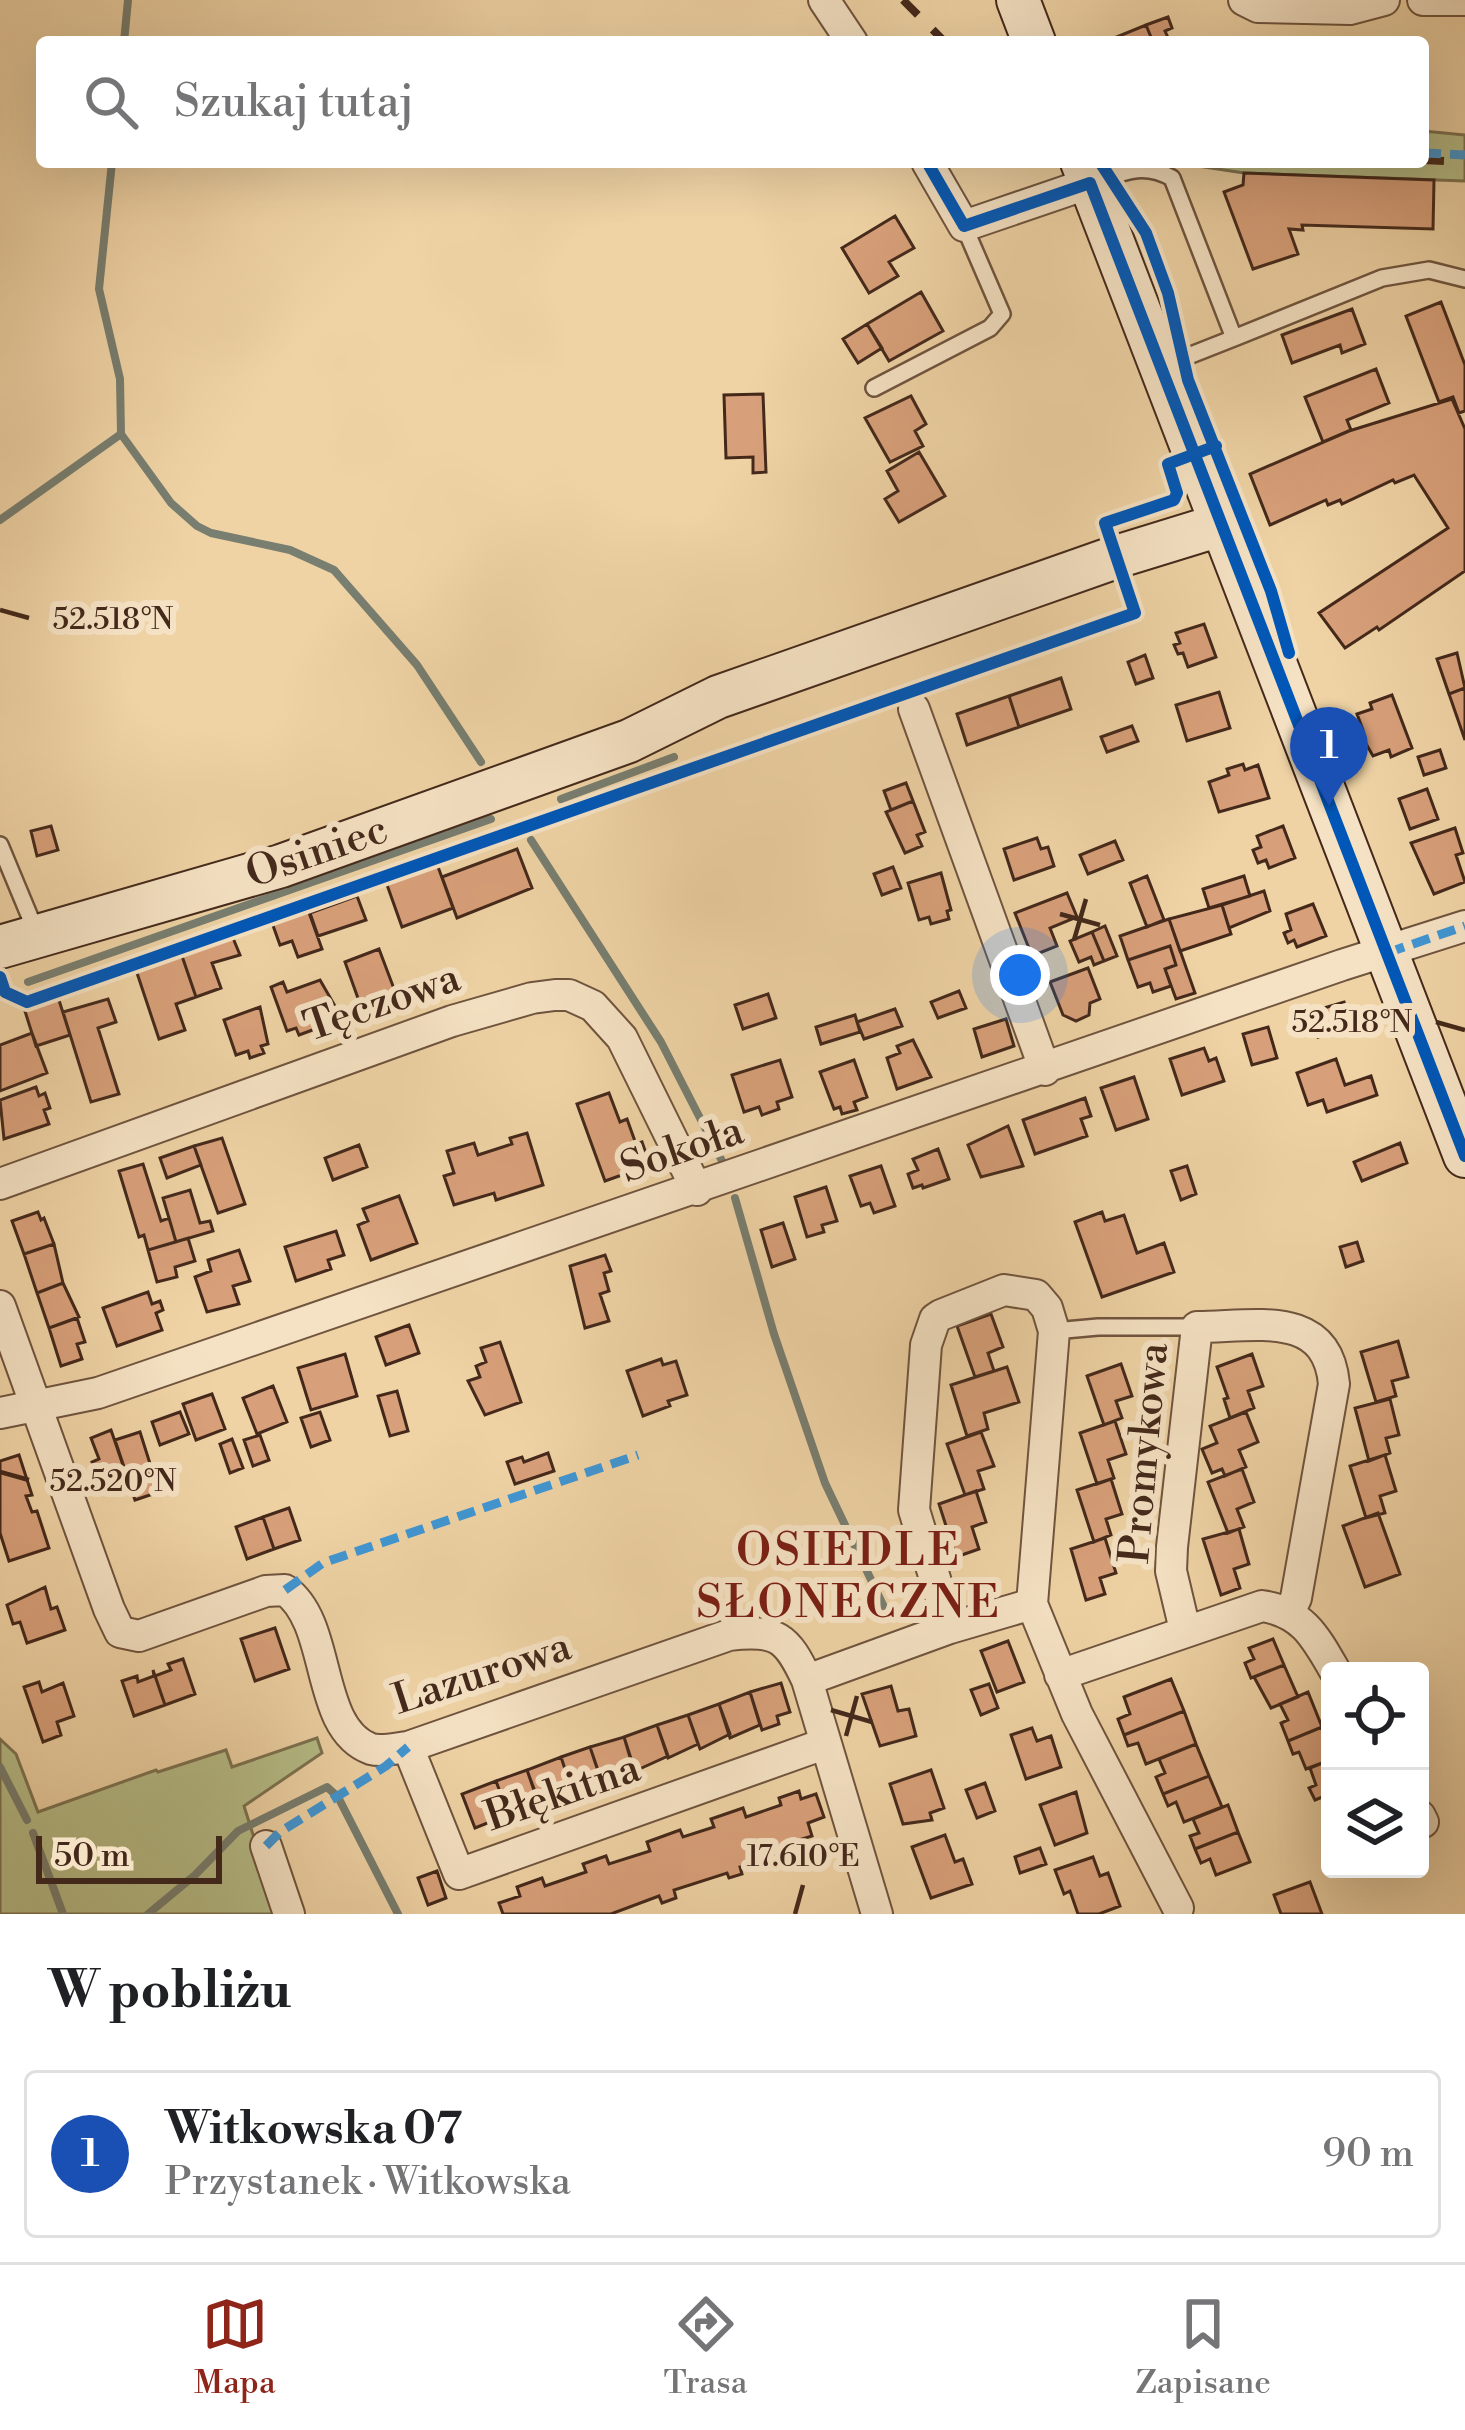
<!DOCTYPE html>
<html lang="pl">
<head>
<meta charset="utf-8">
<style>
	:root { --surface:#fff; --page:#f2f2f2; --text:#202124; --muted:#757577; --line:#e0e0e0; --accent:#8f2418 }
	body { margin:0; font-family:"Libre Bodoni",serif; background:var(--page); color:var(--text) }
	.controls { position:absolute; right:36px; bottom:36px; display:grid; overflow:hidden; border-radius:12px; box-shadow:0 12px 48px #0002 }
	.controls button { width:108px; height:108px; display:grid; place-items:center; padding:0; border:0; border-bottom:3px solid var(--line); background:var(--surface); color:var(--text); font:60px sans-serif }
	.scale { position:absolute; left:36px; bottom:30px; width:186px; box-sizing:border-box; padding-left:12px; border:6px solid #44291b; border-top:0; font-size:33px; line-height:42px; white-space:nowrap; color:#44291b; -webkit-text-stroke:9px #f5e2c4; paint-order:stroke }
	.you { position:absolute; left:1020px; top:975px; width:42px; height:42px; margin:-30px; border:9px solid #fff; border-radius:50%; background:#1a73e8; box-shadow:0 0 0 18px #1a73e833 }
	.badge { display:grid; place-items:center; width:78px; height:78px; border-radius:50%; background:var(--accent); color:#fff; font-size:39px; font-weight:700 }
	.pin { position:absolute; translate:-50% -99px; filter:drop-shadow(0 3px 6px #0008) }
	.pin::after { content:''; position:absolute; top:63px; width:42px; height:36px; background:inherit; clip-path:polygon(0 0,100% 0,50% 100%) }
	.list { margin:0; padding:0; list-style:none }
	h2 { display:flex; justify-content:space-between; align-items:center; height:156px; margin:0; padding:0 48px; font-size:51px }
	h2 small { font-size:39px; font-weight:400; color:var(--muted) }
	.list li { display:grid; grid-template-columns:78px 1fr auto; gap:36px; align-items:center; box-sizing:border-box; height:168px; margin:0 24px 24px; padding:0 24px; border:3px solid var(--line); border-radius:12px }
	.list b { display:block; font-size:45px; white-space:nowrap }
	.list p { margin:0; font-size:39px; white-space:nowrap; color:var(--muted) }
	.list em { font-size:39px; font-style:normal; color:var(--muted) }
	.icon { flex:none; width:66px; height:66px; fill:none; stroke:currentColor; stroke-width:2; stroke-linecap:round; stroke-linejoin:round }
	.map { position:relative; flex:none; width:1465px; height:1914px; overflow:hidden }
	.search { position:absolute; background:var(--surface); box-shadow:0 12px 48px #0002; left:36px; right:36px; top:36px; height:132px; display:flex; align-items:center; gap:30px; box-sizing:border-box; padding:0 42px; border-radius:12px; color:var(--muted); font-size:45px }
	.sheet { height:348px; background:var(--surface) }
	nav { display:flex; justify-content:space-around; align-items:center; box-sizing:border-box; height:168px; border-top:3px solid var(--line); background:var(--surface); font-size:33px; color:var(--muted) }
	nav a { display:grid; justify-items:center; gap:6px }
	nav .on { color:var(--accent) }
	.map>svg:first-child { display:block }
</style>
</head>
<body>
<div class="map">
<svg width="1465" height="1914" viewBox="0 0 1465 1914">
	<rect width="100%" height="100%" fill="#efd3a5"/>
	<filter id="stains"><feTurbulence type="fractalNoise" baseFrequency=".00167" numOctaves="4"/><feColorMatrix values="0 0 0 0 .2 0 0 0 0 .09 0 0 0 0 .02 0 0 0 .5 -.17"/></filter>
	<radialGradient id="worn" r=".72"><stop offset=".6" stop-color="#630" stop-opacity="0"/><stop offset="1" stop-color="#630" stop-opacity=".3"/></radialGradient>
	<path fill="#b6bd88" stroke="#7d7352" stroke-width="3" d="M1423,131L1465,135V181L1244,173L1171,162H1423Z
		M317,1738L322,1753L244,1806L278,1914H0V1739L16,1754L38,1812L156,1770L158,1772L226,1750L232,1767Z"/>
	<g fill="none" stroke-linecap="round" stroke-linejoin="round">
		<path stroke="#787e70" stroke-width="8" d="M124,42L128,0
			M121,434L171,503L197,526L211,533L290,550L334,570L417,665L481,762
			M0,520L121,434L120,379L99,289L112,162
			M561,799L674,757
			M531,840L661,1042L722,1161
			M28,982L491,819
			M735,1198L774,1334L825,1483L884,1607
			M0,1767L27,1820
			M33,1833L63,1914
			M148,1914L195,1875L238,1831L327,1787L338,1797L398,1914"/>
	</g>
	<path fill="#d8a07a" stroke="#44291b" stroke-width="3" d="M1168,17L1172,28L1165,31L1170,42H1153L1146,25Z
		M1146,25L1153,42H1116L1114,38Z
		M1244,173L1434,180L1433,229L1302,225L1303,230L1289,229L1298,254L1253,269L1224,192L1243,185Z
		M895,216L914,248L889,262L898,276L869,293L842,248Z
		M921,292L943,331L889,361L867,324Z
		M1441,302L1465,365V411L1459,413L1453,397L1439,402L1406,316Z
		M1352,309L1365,344L1342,353L1340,345L1292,363L1282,335Z
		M867,324L882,348L858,363L843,339Z
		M1376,369L1389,403L1347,420L1351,430L1323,442L1305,397Z
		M763,394L766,472L753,473V457L726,458L724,395Z
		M911,396L926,424L915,431L923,446L890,462L865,418Z
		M1452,399L1465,429V571L1379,630L1377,627L1345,648L1319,613L1448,528L1414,475L1395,483L1393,480L1342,504L1340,500L1328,505L1326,500L1270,525L1250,474L1349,431Z
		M919,452L945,496L899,522L885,499L898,491L887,471Z
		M1204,624L1216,657L1188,667L1183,653L1178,654L1174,645L1180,643L1176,633Z
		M1457,653L1465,688L1449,694L1437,659Z
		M1145,655L1153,678L1136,684L1128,662Z
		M1061,678L1071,709L1019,727L1009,696Z
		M1465,688V740L1449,694Z
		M1219,692L1230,728L1187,741L1176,705Z
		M1392,695L1412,748L1391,757L1389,750L1373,756L1361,735L1363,730L1357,714L1372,709L1370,703Z
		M1009,696L1019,727L967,745L957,714Z
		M1132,726L1138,741L1107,752L1101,737Z
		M1440,750L1446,768L1424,775L1418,757Z
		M1243,764L1245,770L1258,765L1269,798L1219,812L1209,782L1229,775L1227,769Z
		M906,783L913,801L891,810L884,791Z
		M1427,789L1438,819L1410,829L1399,799Z
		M913,801L925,832L917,835L922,846L905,853L886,812Z
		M51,826L58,850L37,856L31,831Z
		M1283,826L1295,858L1269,868L1266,860L1258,863L1253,850L1261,847L1257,836Z
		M1455,828L1463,853L1456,855L1465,882L1434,894L1411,843Z
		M1037,838L1041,849L1048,847L1054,866L1014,880L1004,849Z
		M1115,841L1123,860L1088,874L1080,855Z
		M517,849L532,888L457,918L442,877Z
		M437,864L453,908L402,927L386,882Z
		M893,867L901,888L882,895L874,874Z
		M941,873L951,910L947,911L949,919L931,924L929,917L919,920L908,883Z
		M1147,876L1164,920L1147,927L1130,883Z
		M1244,876L1250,896L1209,908L1203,889Z
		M1264,891L1270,911L1229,928L1222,905Z
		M1067,893L1077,917L1050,928L1057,946L1032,956L1015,913Z
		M357,896L366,920L318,936L310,913Z
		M1313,904L1326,936L1297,947L1294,940L1288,943L1284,933L1291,930L1286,914Z
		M1222,905L1231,934L1180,951L1169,919Z
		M307,907L322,949L298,957L292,941L280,945L271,920Z
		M1169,919L1195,993L1176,999L1165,969L1176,965L1170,946L1128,960L1120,936Z
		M1105,926L1117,956L1104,961L1092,932Z
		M1092,932L1104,961L1094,965L1091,957L1079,962L1070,941Z
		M233,938L240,955L212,963L221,988L196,997L182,956Z
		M1170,946L1176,965L1165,969L1171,986L1153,992L1150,983L1138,987L1128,960Z
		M379,949L396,994L379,1000L377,995L359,1001L345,962Z
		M182,956L196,997L176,1004L185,1030L159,1039L136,970Z
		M1088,968L1100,999L1090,1003L1089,1015L1076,1021L1063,1015L1050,982Z
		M320,980L335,1006L329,1009L334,1022L299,1035L296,1028L287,1031L271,987L283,982L287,992Z
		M959,991L966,1008L938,1018L931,1002Z
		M768,994L776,1018L743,1029L735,1005Z
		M58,997L70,1035L36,1046L24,1008Z
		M108,999L116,1022L98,1028L119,1094L91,1102L63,1012Z
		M1344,1002L1351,1026L1318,1037L1310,1012Z
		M260,1007L268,1044L261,1046L264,1053L250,1058L248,1051L236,1055L224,1020Z
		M895,1009L902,1026L864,1039L857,1022Z
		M855,1015L860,1032L821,1044L816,1027Z
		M1006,1019L1014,1046L982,1057L974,1029Z
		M1268,1027L1277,1058L1252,1065L1243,1034Z
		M32,1033L47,1073L0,1091V1045Z
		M913,1040L931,1077L897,1089L887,1058L900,1053L897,1046Z
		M1204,1048L1209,1061L1216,1058L1224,1081L1182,1095L1170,1059Z
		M1336,1059L1345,1085L1371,1076L1377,1095L1327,1112L1323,1100L1308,1105L1297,1073Z
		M780,1060L792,1097L777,1102L779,1109L762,1115L759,1107L744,1112L732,1075Z
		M854,1060L867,1097L854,1102L857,1110L842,1114L840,1107L834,1109L820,1072Z
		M1134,1077L1148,1119L1116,1130L1101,1088Z
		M36,1087L39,1096L45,1093L50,1108L44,1110L49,1124L4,1139L0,1100Z
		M609,1093L620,1122L627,1119L636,1144L642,1142L650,1165L605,1181L577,1104Z
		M1085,1098L1091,1116L1081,1119L1087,1136L1035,1154L1023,1120Z
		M1008,1126L1023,1166L981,1177L968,1145Z
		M527,1133L543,1185L496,1200L494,1193L454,1205L444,1176L454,1173L447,1151L474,1143L478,1155L512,1144L510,1138Z
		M222,1138L245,1204L218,1213L194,1146Z
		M1400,1143L1407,1163L1362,1181L1354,1162Z
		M359,1145L367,1167L333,1180L325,1158Z
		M194,1146L201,1165L167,1178L160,1158Z
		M938,1149L949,1179L923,1188L922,1185L913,1188L908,1174L918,1170L913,1159Z
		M143,1164L161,1221L169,1218L176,1242L148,1250L144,1235L139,1237L119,1171Z
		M881,1166L895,1206L874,1213L870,1203L861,1206L850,1176Z
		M1187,1166L1196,1194L1181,1200L1171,1171Z
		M826,1187L837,1221L822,1225L824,1232L807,1237L795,1197Z
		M190,1190L200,1223L210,1221L213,1231L176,1242L163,1198Z
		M399,1196L417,1243L371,1260L358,1225L368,1221L363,1209Z
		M38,1212L41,1220L44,1218L54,1244L24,1254L12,1221Z
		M1102,1212L1105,1221L1124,1215L1137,1253L1164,1243L1174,1272L1102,1297L1075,1222Z
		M783,1223L795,1259L772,1267L761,1230Z
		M336,1231L344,1255L328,1260L331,1269L296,1281L285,1247Z
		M188,1238L195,1261L175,1267L177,1277L157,1282L148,1250Z
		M1357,1242L1363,1261L1346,1267L1340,1247Z
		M54,1244L63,1283L37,1293L24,1254Z
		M239,1250L250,1281L233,1286L239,1304L207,1312L195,1277L211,1271L208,1260Z
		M605,1255L611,1271L604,1273L609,1291L600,1294L609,1321L585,1328L570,1266Z
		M63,1283L79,1317L49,1328L37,1293Z
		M148,1292L152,1304L160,1301L163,1310L156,1313L162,1330L117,1346L103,1308Z
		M991,1314L1003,1347L988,1353L994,1371L975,1377L957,1326Z
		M77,1318L85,1342L77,1344L82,1359L61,1366L49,1328Z
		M409,1325L419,1353L386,1365L376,1337Z
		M1398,1341L1408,1377L1392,1381L1396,1396L1376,1402L1361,1352Z
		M500,1342L521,1402L485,1415L468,1381L480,1377L476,1366L486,1362L481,1348Z
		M345,1354L357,1396L311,1410L298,1368Z
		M1252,1354L1263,1386L1248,1391L1254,1408L1230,1418L1224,1399L1228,1398L1217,1367Z
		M661,1359L663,1365L676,1361L687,1395L668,1401L670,1406L643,1416L627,1371Z
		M1121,1364L1132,1396L1116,1401L1122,1418L1104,1425L1087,1376Z
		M1007,1367L1019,1402L984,1413L988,1429L967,1436L951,1385Z
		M273,1386L287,1422L257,1434L243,1398Z
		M397,1391L408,1431L390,1436L378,1396Z
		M212,1394L225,1429L196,1440L183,1404Z
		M1390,1399L1399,1435L1386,1438L1390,1453L1369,1461L1355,1408Z
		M180,1412L189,1434L160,1445L152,1422Z
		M320,1412L330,1440L311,1447L301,1418Z
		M1246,1412L1258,1442L1239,1450L1246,1467L1225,1476L1222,1469L1212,1473L1202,1449L1217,1443L1210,1426Z
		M1115,1421L1126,1454L1108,1460L1114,1478L1097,1484L1080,1433Z
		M111,1430L126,1474L101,1484L92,1462L99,1459L91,1438Z
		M140,1432L159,1492L135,1500L115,1440Z
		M981,1432L994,1466L978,1471L984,1489L965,1495L947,1444Z
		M260,1435L269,1460L253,1466L244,1440Z
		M232,1439L243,1468L230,1473L220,1444Z
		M548,1453L554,1471L515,1484L507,1462L522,1457L524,1462Z
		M19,1455L32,1495L26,1496L32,1512L37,1511L49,1548L9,1561L0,1533V1461Z
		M1385,1455L1396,1491L1380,1496L1385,1513L1366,1518L1350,1466Z
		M1242,1469L1254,1502L1237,1509L1244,1527L1228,1533L1208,1482Z
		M1111,1479L1122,1514L1106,1519L1111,1535L1094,1542L1077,1490Z
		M976,1491L986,1522L972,1527L979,1549L956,1557L939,1504Z
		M289,1508L300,1540L274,1549L263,1517Z
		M1378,1513L1400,1574L1365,1587L1343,1526Z
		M263,1517L274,1549L247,1559L236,1527Z
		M1239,1529L1249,1564L1234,1569L1240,1588L1221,1595L1203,1539Z
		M1105,1538L1116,1573L1100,1578L1105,1594L1086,1600L1071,1549Z
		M45,1587L51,1609L57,1607L65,1630L27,1643L20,1622L13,1624L7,1605Z
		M275,1628L289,1669L255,1681L241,1639Z
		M1273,1639L1284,1665L1251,1678L1245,1663L1254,1659L1249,1648Z
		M1008,1641L1024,1682L997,1692L981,1651Z
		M183,1659L195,1694L165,1705L153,1670L155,1676L171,1670L168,1664Z
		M1284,1665L1298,1697L1271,1708L1254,1677Z
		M153,1670L165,1705L134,1716L122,1681L137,1676L138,1682L154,1676Z
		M1171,1679L1184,1711L1124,1735L1118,1719L1130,1714L1124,1697Z
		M39,1682L42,1692L63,1683L74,1716L57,1722L61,1735L43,1742L24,1687Z
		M781,1683L790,1712L777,1716L779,1724L762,1730L750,1692Z
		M989,1684L998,1708L981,1715L971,1690Z
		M891,1686L898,1711L909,1709L916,1736L880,1746L862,1694Z
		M750,1692L760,1725L730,1738L719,1704Z
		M1308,1692L1322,1727L1288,1741L1281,1723L1288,1720L1280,1704Z
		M719,1704L730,1734L700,1749L688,1715Z
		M1184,1711L1196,1744L1146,1764L1138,1743L1128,1746L1124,1735Z
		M688,1715L698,1744L668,1758L657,1725Z
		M657,1725L668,1756L635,1771L624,1737Z
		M1322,1727L1330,1760L1306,1769L1299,1752L1293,1754L1288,1741Z
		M1032,1728L1037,1741L1051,1736L1061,1767L1026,1779L1011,1735Z
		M624,1737L633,1767L619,1772L620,1777L602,1783L590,1747Z
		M1196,1744L1209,1776L1163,1794L1156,1777L1165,1773L1159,1759Z
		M590,1747L601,1779L573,1793L561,1757Z
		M561,1757L572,1790L540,1805L527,1770Z
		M1330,1760V1794L1315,1800L1309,1788L1316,1785L1310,1768Z
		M527,1770L537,1799L508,1814L496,1781Z
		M931,1770L944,1808L930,1813L932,1820L903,1824L890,1784Z
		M1209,1776L1222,1807L1184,1822L1176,1802L1168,1806L1163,1794Z
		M496,1781L507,1811L493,1816L495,1820L475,1828L462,1794Z
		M985,1783L995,1811L977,1818L966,1790Z
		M799,1791L801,1799L816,1794L824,1817L808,1823L812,1836L802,1839L806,1851L791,1856L789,1851L740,1867L742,1874L729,1878L727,1873L674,1890L676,1898L662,1903L659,1896L611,1914H503L499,1903L520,1896L517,1887L542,1878L545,1886L586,1872L583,1864L606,1856L609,1864L650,1851L647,1842L680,1830L683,1837L714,1827L711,1819L743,1808L746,1817L781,1805L779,1798Z
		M1076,1792L1087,1833L1055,1845L1040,1805Z
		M1228,1805L1238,1832L1195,1849L1190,1836L1199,1833L1193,1819Z
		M1238,1832L1250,1862L1216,1875L1210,1859L1201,1863L1195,1849Z
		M945,1835L955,1862L963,1859L972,1884L931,1898L912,1847Z
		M1040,1848L1046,1864L1020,1873L1015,1857Z
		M1093,1857L1100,1876L1108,1873L1120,1906L1099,1914H1078L1070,1891L1064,1894L1055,1870Z
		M437,1871L446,1898L428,1905L418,1878Z
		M1310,1882L1322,1914H1281L1274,1895Z"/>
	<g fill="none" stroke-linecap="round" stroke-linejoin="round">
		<defs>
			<path id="lane" d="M1095,182C1124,172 1143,162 1172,178L1234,338L1163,366
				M1234,338L1382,278L1429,270L1465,279
				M874,388L990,328L1002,314L964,226
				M0,845L37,934
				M1054,1331L1098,1327H1197"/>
			<path id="street" d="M824,0L852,42
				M1244,0L1258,7L1350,9L1384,0
				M1423,0H1464
				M927,162L964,226L1090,183
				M914,709L1045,1070
				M0,1184L452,1021L532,998L555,995H569L593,1006L622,1038L697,1190
				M0,1306L109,1609L120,1632L139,1636L266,1591L285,1590C333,1624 314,1728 371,1749C382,1752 397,1748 408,1747L729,1635C777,1629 787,1637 807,1680L877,1914
				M0,1413L98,1393L1342,965L1465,926
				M950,1628L914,1510L926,1345L935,1319L941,1315L1004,1290L1036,1295L1047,1308L1054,1331L1032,1604
				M1185,1630L1171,1571L1172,1547L1197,1327C1253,1327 1327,1308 1334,1384L1296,1598L1289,1613
				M1060,1675L1262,1606C1303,1612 1316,1638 1335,1671
				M807,1680L950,1628L1032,1604L1077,1714L1178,1908
				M408,1747L459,1874L824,1744
				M1420,1816L1423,1822
				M266,1846L289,1914"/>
			<path id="secondary" d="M1018,0L1034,42
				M1082,162L1465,1156
				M0,947L281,866L629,741L718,697L1116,557L1220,525"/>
		</defs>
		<use href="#lane" stroke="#6f543e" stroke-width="20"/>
		<use href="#street" stroke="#6f543e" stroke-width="34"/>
		<use href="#secondary" stroke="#44291b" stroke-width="46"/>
		<use href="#lane" stroke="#f5e2c4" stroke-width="15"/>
		<use href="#street" stroke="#f5e2c4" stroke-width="30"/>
		<use href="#secondary" stroke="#f5e2c4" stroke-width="42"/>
		<path stroke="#44291b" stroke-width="8" stroke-dasharray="21 21" stroke-linecap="butt" d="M903,0L945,42
			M1423,160L1465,162"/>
		<path stroke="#4096d4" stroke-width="9" stroke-dasharray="18 9" stroke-linecap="butt" d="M1423,153L1465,155
			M1387,953L1465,926
			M285,1590L323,1563L638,1455
			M266,1846L280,1832L386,1766L408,1747"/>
		<defs>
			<path id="cycleway" d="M927,162L964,226L1090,183L1465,1156
				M1100,162L1146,233L1168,293L1188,380L1271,591L1289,653
				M0,977L5,992L27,1002L1135,613L1105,523L1174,500L1177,493L1168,464L1216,446"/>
		</defs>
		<use href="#cycleway" stroke="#f5e2c4" stroke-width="20"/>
		<use href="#cycleway" stroke="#0057b8" stroke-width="12"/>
	</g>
	<path fill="none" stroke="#44291b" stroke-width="4.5" d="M0,610L29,618M1060,914L1100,925M1074,940L1086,899M1436,1022L1465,1030M0,1472L29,1480M831,1710L872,1722M846,1736L857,1696M795,1914L803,1885"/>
	<g text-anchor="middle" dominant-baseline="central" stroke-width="12" stroke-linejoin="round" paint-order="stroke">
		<g font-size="42" fill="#44291b" stroke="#f5e2c4">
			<text transform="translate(317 852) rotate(-19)">Osiniec</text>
			<text transform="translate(382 1003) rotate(-19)">Tęczowa</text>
			<text transform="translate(682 1150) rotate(-19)">Sokoła</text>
			<text transform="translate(1145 1453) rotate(-85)">Promykowa</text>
			<text transform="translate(482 1674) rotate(-18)">Lazurowa</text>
			<text transform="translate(563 1793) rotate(-19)">Błękitna</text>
		</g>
		<g font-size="45" letter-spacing="3" fill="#7a1f14" stroke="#f5e2c4">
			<text x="849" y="1551">OSIEDLE<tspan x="849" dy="52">SŁONECZNE</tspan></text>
		</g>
	</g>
	<g font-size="30" text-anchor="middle" fill="#44291b" stroke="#f5e2c4" stroke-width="12" stroke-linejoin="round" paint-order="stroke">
		<text x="113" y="629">52.518°N</text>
		<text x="1352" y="1032">52.518°N</text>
		<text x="113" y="1491">52.520°N</text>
		<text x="803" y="1866">17.610°E</text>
	</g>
	<rect width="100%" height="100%" filter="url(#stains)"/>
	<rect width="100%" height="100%" fill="url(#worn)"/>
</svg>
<div class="controls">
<button><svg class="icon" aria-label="locate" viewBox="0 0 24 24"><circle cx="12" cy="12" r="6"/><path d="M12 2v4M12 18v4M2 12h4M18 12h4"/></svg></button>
<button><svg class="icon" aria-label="layers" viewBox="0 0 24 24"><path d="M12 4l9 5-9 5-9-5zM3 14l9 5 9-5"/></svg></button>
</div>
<div class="scale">50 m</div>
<div class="you"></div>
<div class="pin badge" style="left:1329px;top:806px;background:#1a4fb4">1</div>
<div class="search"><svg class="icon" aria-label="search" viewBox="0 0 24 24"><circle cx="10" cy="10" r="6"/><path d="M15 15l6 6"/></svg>Szukaj tutaj</div>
</div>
<section class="sheet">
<h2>W pobliżu<small></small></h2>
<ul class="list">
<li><span class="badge" style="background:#1a4fb4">1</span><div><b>Witkowska 07</b><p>Przystanek · Witkowska</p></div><em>90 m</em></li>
</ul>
</section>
<nav>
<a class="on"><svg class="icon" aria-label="map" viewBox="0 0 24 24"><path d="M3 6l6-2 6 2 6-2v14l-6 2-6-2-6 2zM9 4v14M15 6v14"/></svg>Mapa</a>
<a><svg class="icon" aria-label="directions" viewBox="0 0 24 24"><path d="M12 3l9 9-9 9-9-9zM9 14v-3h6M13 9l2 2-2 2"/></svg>Trasa</a>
<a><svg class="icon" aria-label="saved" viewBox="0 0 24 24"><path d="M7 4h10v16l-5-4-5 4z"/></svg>Zapisane</a>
</nav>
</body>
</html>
